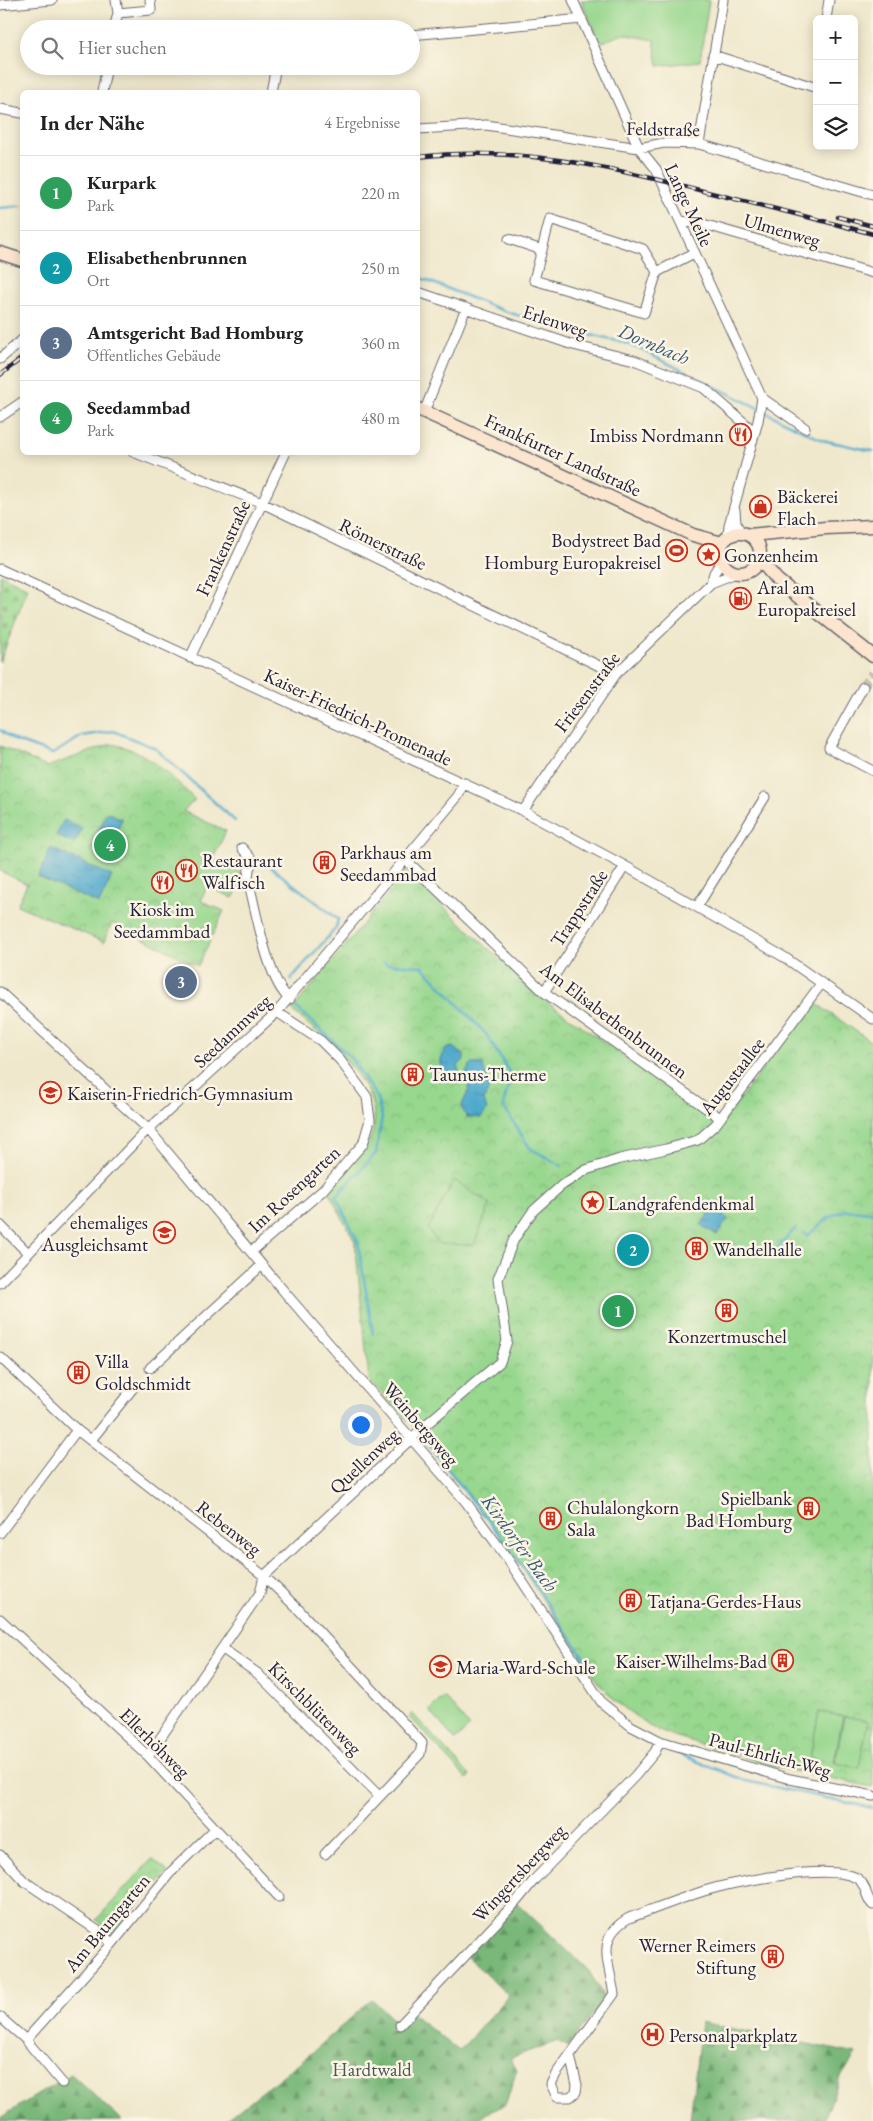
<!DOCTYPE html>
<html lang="de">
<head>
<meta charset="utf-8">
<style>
	:root { --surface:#fff; --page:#f2f2f2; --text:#222; --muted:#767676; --line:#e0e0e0; --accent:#7c3aed }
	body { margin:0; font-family:"EB Garamond",serif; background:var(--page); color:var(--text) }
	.controls { position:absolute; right:15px; top:15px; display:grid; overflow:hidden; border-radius:8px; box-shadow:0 2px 12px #0003 }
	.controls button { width:45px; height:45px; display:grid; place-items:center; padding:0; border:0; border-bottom:1px solid var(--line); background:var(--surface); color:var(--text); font:25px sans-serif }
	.you { position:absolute; left:360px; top:1424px; width:18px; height:18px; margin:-12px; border:4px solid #fff; border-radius:50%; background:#1a73e8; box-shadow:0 0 0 8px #1a73e833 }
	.badge { display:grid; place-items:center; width:32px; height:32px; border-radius:50%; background:var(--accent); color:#fff; font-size:16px; font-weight:700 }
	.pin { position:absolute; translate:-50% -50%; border:2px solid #fff; box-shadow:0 1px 5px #0006 }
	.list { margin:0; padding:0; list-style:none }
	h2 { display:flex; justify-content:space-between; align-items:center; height:65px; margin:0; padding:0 20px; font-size:21px }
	h2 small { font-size:16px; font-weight:400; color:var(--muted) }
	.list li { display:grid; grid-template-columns:32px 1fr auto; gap:15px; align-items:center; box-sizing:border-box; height:75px; padding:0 20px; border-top:1px solid var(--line) }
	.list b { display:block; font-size:19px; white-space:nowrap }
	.list p { margin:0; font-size:16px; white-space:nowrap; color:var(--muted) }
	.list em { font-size:16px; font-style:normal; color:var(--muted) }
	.icon { flex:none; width:28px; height:28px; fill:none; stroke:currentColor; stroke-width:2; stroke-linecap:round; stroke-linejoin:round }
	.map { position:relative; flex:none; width:873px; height:2121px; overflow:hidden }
	.search { position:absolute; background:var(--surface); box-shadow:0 2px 12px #0003; left:20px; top:20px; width:400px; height:55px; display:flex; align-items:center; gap:12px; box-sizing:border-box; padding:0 18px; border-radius:28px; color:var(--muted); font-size:19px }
	.panel { position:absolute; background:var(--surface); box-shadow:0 2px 12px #0003; left:20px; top:90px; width:400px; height:365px; border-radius:8px }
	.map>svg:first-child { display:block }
</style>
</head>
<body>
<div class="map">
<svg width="873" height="2121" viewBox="0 0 873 2121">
	<defs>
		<pattern id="forest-firs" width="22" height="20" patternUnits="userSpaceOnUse" patternTransform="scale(1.25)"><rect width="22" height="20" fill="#79b879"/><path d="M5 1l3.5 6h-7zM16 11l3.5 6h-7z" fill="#639564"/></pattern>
		<pattern id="cemetery-stones" width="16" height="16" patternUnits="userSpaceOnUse" patternTransform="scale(1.25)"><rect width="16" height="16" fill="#97d78e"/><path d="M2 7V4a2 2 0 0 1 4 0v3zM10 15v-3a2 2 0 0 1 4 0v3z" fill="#82b87b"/></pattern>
		<pattern id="park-crowns" width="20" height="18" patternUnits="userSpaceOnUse" patternTransform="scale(1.25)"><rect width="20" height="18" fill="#97d78e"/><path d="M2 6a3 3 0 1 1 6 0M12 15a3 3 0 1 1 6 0" fill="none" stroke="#82b87b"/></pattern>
		<pattern id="water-ripples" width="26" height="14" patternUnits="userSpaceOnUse" patternTransform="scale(1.25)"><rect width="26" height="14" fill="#50a9cd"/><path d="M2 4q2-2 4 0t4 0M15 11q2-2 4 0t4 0" fill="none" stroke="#4289a8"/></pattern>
	</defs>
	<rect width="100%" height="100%" fill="#fcf5e5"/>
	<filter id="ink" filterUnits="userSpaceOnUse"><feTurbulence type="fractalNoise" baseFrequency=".02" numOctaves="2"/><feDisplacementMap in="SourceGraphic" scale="10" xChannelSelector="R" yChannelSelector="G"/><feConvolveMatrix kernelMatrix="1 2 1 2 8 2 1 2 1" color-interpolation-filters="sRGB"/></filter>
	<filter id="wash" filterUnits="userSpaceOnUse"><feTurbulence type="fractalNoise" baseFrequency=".0096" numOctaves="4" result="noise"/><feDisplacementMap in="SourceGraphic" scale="20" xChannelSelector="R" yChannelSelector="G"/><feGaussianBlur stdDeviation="1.12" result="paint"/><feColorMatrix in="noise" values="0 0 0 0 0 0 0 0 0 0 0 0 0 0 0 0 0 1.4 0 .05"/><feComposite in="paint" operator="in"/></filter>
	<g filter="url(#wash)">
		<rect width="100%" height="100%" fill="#efe8cc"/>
		<path fill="url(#forest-firs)" stroke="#4e6d5a" d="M516,1902L589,1971L605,1999L567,2047L558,2041L510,2058L517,2070L505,2105L483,2115L477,2121H225L314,2051L372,1999L399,2025L412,2014L459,2051L509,1996L465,1955Z
			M701,2022L856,2054L839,2080L824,2121H690Z
			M71,2074L122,2121H0V2118Z"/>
		<path fill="url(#cemetery-stones)" stroke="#5c7c64" d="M0,574L28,588L0,662Z"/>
		<path fill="url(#park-crowns)" stroke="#5c7c64" d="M111,744C147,750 170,774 195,800L183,811L226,831L213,859L241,873L236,884L239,886L233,898L207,886L201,901L224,911L198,966L112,923L104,942L17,905L27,884L0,871V746L47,767Z
			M406,872L542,998L720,1125L814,1002L873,1043V1787L776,1767L664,1733L649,1726L615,1701L596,1680L504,1541L423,1436L369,1380L355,1242L328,1190C340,1176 356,1162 366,1146C399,1095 325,1040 292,1010Z
			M152,1859L168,1872L112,1934L96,1920Z"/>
		<path fill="#97d78e" stroke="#5c7c64" d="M581,0H709L700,61L658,66L654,40L623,34L600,43Z
			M454,1180L490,1204L474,1245L439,1244L428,1229Z
			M444,1697L470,1727L455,1740L429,1710Z
			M819,1712L843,1716L834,1763L810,1758Z
			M412,1713L470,1776L467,1779L409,1716Z
			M844,1716L868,1721L859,1768L835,1763Z"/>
		<path fill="url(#water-ripples)" stroke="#396684" d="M107,812L122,819L109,849L93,842Z
			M64,820L82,828L74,844L56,835Z
			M51,848L112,876L99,904L38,877Z
			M453,1047L464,1055V1060L458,1066L459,1074L452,1079H446L440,1073L441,1059L446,1049Z
			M471,1064H483C484,1082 496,1076 484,1100L487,1110L481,1118L467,1117L461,1107L469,1090L466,1073Z
			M713,1208L728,1219L717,1235L701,1225Z"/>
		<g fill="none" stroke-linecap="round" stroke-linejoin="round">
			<path stroke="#50a9cd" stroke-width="2.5" d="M0,208L22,206
				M418,277L504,311L556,327L629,344L758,408
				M763,411L822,440L873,451
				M0,730L14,740L53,754L82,736L113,731L155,748L235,821
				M263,861L338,919L336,928L291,979
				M384,962L387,964L422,966L486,1034L511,1075L503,1106L530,1148L562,1166
				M297,1008L351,1058L377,1098L382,1117L376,1153L336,1197L358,1242L373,1334
				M804,1233L807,1236C832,1214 839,1205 873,1213
				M773,1253L796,1228
				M424,1439L506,1543L590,1666
				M679,1754L746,1781L873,1808"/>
		</g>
	</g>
	<g filter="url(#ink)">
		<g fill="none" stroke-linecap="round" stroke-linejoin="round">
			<path stroke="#c6c0af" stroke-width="9" stroke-dasharray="9 4.5" stroke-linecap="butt" d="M863,687L873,673"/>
			<defs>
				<path id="street" d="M573,0L639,148L656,169L762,398L758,421L729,525L728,536
					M0,5L52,0
					M118,13L151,10L150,0
					M826,19L829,0
					M114,29L118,13L116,0
					M411,35L582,19
					M713,55L817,88
					M102,92L107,66
					M271,92L276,66
					M0,109L22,113
					M418,129L486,125L639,148L664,143L699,144L873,195
					M699,144L723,0
					M681,221L703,224L873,273
					M509,239L542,250
					M657,272L643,249L550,219L534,280L644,313L657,272L694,253
					M418,292L573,345L634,360L704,388L750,428L755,430
					M0,359L22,340
					M762,398L805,428
					M424,412L466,308
					M0,417L22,402
					M133,452L262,503L616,674
					M735,510L736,523L741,533
					M0,569L523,811L625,866L784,957L873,1019
					M711,583L714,573L721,562
					M190,658L286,452
					M863,687L829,748L873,771
					M523,811L616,674L711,583L736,573
					M242,848L253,861L249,869L248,879C255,906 268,984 290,999
					M405,859L544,992L720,1118
					M697,907L765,797
					M0,992L148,1129L287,1295L466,1502L509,1561L602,1703L631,1726L660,1741L790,1779L873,1796
					M544,992L625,866
					M0,1225L28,1253
					M251,1252L322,1191L354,1154L363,1144L370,1120L367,1097L340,1060L321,1041L277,1012
					M0,1283L141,1136L277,1012L458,796L465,783
					M0,1357L77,1430L264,1576L300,1611L422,1743L420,1754L325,1854
					M150,1368L262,1265
					M91,1440L133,1388
					M0,1533L77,1430
					M0,1619L148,1756L279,1897
					M223,1649L257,1673L379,1796
					M148,1756L260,1593L264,1576L429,1422L500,1362L507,1341L498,1279L514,1239L533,1211L562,1185L586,1170L620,1159L666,1149L698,1140L716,1124L821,984
					M0,1855L24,1881L104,1935L112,1944
					M0,2017L26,2040L62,2083
					M400,2025L516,1902L535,1879L635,1776L655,1752L660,1741
					M26,2040L112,1944L170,1873L215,1829
					M570,2056L577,2085L576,2092L570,2097H557L551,2084L556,2074L614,1994C609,1962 595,1937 629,1918C654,1909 679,1899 704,1891C735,1882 832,1862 858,1879C867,1885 865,1898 873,1905"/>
				<path id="secondary" d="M0,253L22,260
					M418,409L693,535L722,543
					M720 553a20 20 0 1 1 40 0a20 20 0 1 1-40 0Z
					M749,535L826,528L873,526
					M759,559L777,580L873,656"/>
			</defs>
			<use href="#street" stroke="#6a676e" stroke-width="11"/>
			<use href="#secondary" stroke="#6a676e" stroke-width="15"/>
			<use href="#street" stroke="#fff" stroke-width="9"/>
			<use href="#secondary" stroke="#fbe5cf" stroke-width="12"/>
			<defs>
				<path id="rail" d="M418,157C514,145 611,167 703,191C760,205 817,219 873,234
					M838,217L873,226
					M0,375L22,358"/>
			</defs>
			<use href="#rail" stroke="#22223b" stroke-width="4.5"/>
			<use href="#rail" stroke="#fcf5e5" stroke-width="2.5" stroke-dasharray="8" stroke-linecap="butt"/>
		</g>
	</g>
	<defs>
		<symbol id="restaurant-ring" viewBox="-11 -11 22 22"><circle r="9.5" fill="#fcf5e5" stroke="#c8321e" stroke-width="1.5"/><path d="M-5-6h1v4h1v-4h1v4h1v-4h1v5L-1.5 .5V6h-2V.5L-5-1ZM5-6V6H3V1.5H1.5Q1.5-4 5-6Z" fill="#c8321e"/></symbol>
		<symbol id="shop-ring" viewBox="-11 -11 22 22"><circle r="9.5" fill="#fcf5e5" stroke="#c8321e" stroke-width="1.5"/><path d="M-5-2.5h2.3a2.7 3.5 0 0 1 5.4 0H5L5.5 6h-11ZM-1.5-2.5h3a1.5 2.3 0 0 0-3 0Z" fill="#c8321e"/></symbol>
		<symbol id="stadium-ring" viewBox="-11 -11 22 22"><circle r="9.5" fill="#fcf5e5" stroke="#c8321e" stroke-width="1.5"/><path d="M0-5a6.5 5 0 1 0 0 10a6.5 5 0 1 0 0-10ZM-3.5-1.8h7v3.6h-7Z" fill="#c8321e"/></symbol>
		<symbol id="sight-ring" viewBox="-11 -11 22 22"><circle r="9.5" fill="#fcf5e5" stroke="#c8321e" stroke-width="1.5"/><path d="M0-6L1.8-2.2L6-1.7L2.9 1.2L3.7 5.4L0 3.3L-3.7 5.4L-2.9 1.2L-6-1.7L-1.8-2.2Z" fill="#c8321e"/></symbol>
		<symbol id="fuel-ring" viewBox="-11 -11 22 22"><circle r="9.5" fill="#fcf5e5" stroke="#c8321e" stroke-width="1.5"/><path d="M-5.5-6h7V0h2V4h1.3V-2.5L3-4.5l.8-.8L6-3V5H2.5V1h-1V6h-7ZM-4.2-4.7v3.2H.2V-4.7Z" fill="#c8321e"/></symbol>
		<symbol id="building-ring" viewBox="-11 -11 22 22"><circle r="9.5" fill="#fcf5e5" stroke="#c8321e" stroke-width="1.5"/><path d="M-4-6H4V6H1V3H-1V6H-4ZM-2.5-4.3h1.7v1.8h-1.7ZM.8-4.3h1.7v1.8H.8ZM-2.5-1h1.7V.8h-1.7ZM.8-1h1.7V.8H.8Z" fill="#c8321e"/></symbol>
		<symbol id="school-ring" viewBox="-11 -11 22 22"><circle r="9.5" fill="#fcf5e5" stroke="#c8321e" stroke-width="1.5"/><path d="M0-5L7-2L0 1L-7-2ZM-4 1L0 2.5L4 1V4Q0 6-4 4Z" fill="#c8321e"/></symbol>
		<symbol id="hospital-ring" viewBox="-11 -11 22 22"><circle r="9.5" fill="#fcf5e5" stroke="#c8321e" stroke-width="1.5"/><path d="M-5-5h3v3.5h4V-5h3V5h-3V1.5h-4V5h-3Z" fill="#c8321e"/></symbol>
	</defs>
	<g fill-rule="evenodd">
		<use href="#restaurant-ring" x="728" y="422" width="25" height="25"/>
		<use href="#shop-ring" x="748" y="494" width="25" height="25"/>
		<use href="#stadium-ring" x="664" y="538" width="25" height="25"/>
		<use href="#sight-ring" x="696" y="542" width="25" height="25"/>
		<use href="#fuel-ring" x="728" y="586" width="25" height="25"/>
		<use href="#building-ring" x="312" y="850" width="25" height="25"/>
		<use href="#restaurant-ring" x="174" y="858" width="25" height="25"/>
		<use href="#restaurant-ring" x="150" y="870" width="25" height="25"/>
		<use href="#building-ring" x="400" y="1062" width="25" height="25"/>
		<use href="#school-ring" x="38" y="1080" width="25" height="25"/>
		<use href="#sight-ring" x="580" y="1190" width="25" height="25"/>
		<use href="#school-ring" x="152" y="1220" width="25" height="25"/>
		<use href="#building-ring" x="684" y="1236" width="25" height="25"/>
		<use href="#building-ring" x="714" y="1298" width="25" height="25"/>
		<use href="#building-ring" x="66" y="1360" width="25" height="25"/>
		<use href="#building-ring" x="796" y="1496" width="25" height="25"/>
		<use href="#building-ring" x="538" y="1506" width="25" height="25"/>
		<use href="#building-ring" x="618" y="1588" width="25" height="25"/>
		<use href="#building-ring" x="770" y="1648" width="25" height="25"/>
		<use href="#school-ring" x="428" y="1654" width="25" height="25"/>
		<use href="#building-ring" x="760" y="1944" width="25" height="25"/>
		<use href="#hospital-ring" x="640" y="2022" width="25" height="25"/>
	</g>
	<g text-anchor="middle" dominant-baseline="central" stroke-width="5" stroke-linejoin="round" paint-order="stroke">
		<g font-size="19" fill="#22223b" stroke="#fcf5e5">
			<text transform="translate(663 129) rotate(1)">Feldstraße</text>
			<text transform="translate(689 205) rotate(65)">Lange Meile</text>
			<text transform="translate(782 230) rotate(16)">Ulmenweg</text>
			<text transform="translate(555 321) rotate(18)">Erlenweg</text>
			<text transform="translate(563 455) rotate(25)">Frankfurter Landstraße</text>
			<text transform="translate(383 544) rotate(26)">Römerstraße</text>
			<text transform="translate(223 548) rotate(-65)">Frankenstraße</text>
			<text transform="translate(587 692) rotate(-53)">Friesenstraße</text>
			<text transform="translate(358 717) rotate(25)">Kaiser-Friedrich-Promenade</text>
			<text transform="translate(579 908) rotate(-57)">Trappstraße</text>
			<text transform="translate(614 1020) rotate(37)">Am Elisabethenbrunnen</text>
			<text transform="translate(232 1031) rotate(-43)">Seedammweg</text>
			<text transform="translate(732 1076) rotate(-52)">Augustaallee</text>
			<text transform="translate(294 1189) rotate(-43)">Im Rosengarten</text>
			<text transform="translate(421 1424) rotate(49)">Weinbergsweg</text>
			<text transform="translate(364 1461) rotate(-43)">Quellenweg</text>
			<text transform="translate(229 1528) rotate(38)">Rebenweg</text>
			<text transform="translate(315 1708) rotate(45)">Kirschblütenweg</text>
			<text transform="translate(155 1743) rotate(45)">Ellerhöhweg</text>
			<text transform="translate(770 1755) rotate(15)">Paul-Ehrlich-Weg</text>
			<text transform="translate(519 1873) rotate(-47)">Wingertsbergweg</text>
			<text transform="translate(107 1923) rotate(-50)">Am Baumgarten</text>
		</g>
		<g font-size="19" fill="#22223b" stroke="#fcf5e5" text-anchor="start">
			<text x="724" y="435" text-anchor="end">Imbiss Nordmann</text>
			<text x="777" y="496">Bäckerei<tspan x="777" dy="22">Flach</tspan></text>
			<text x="661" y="540" text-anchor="end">Bodystreet Bad<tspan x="661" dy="22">Homburg Europakreisel</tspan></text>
			<text x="724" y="555">Gonzenheim</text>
			<text x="757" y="587">Aral am<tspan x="757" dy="22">Europakreisel</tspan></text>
			<text x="340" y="852">Parkhaus am<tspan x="340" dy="22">Seedammbad</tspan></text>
			<text x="202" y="860">Restaurant<tspan x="202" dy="22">Walfisch</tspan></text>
			<text x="162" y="909" text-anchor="middle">Kiosk im<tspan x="162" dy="22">Seedammbad</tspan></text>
			<text x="429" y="1074">Taunus-Therme</text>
			<text x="67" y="1093">Kaiserin-Friedrich-Gymnasium</text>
			<text x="608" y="1203">Landgrafendenkmal</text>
			<text x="148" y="1222" text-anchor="end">ehemaliges<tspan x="148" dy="22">Ausgleichsamt</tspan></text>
			<text x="713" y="1249">Wandelhalle</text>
			<text x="727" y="1336" text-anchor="middle">Konzertmuschel</text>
			<text x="95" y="1361">Villa<tspan x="95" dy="22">Goldschmidt</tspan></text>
			<text x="792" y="1498" text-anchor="end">Spielbank<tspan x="792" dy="22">Bad Homburg</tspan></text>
			<text x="567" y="1507">Chulalongkorn<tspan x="567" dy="22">Sala</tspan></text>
			<text x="647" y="1601">Tatjana-Gerdes-Haus</text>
			<text x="767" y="1661" text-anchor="end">Kaiser-Wilhelms-Bad</text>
			<text x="456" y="1667">Maria-Ward-Schule</text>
			<text x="756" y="1945" text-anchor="end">Werner Reimers<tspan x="756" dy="22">Stiftung</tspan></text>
			<text x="669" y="2035">Personalparkplatz</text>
		</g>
		<g font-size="19" fill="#455854" stroke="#fcf5e5">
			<text x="372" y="2069">Hardtwald</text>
		</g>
		<g font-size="20" font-style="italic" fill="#345875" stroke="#fcf5e5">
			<text transform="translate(654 344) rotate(23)">Dornbach</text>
			<text transform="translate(520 1543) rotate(54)">Kirdorfer Bach</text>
		</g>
	</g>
</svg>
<div class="controls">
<button>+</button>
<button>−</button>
<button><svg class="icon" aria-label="layers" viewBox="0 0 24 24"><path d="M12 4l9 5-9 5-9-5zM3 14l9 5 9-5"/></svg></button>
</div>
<div class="you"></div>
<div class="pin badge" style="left:618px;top:1311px;background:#2e9e5b">1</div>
<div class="pin badge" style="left:633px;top:1250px;background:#0f9aa8">2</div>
<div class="pin badge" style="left:181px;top:982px;background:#5c6f8a">3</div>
<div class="pin badge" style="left:110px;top:845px;background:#2e9e5b">4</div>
<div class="search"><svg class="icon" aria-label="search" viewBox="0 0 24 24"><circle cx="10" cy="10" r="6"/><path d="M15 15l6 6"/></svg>Hier suchen</div>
<section class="panel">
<h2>In der Nähe<small>4 Ergebnisse</small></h2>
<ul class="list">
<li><span class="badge" style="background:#2e9e5b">1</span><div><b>Kurpark</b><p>Park</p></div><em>220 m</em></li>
<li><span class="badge" style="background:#0f9aa8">2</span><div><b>Elisabethenbrunnen</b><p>Ort</p></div><em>250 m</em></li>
<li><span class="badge" style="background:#5c6f8a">3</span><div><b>Amtsgericht Bad Homburg</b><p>Öffentliches Gebäude</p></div><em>360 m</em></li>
<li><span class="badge" style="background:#2e9e5b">4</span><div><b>Seedammbad</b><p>Park</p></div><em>480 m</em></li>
</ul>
</section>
</div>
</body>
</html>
